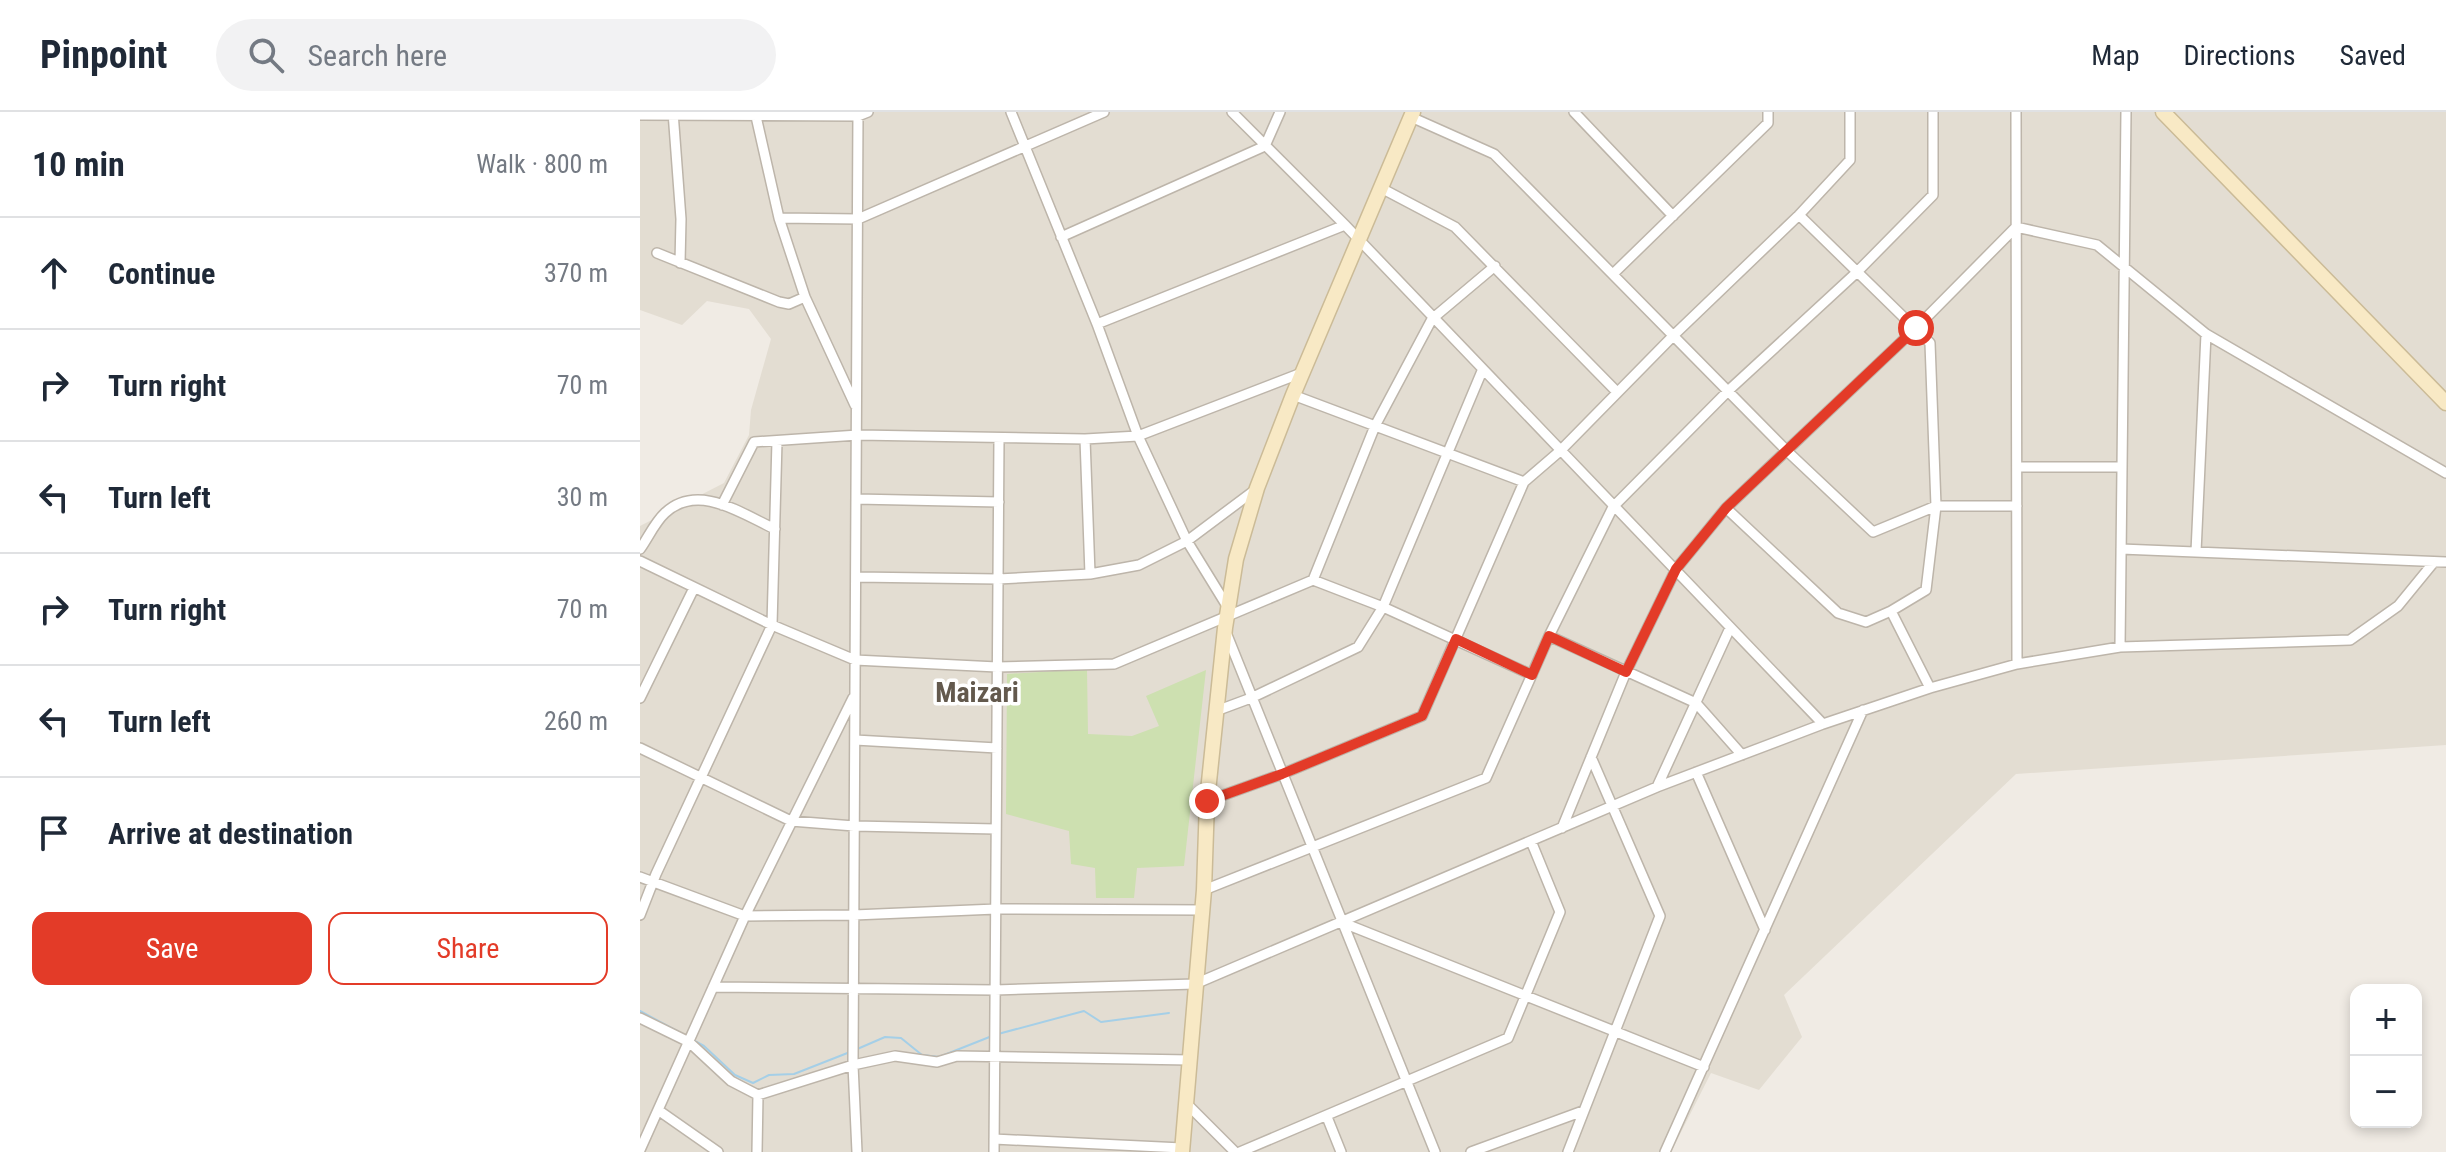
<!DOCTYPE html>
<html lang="en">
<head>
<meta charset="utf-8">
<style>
	:root { --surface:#fff; --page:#f2f2f3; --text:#1f2937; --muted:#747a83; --line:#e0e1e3; --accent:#e33b28 }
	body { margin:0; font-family:"Roboto Condensed",sans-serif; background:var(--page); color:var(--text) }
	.controls { position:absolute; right:24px; bottom:24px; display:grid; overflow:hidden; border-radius:16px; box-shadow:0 4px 12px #0003 }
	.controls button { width:72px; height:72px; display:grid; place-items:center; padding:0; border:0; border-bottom:2px solid var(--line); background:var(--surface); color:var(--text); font:40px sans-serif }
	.stop { position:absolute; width:24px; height:24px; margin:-18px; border:6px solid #e33b28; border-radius:50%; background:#fff }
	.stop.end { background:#e33b28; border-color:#fff; box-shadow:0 2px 8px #0008 }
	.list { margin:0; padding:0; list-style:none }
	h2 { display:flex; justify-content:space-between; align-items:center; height:104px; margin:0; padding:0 32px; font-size:34px }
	h2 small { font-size:26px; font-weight:400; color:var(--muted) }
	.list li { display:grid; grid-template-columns:52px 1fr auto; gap:24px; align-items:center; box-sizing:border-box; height:112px; padding:0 32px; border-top:2px solid var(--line) }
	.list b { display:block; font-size:30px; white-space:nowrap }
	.list em { font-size:26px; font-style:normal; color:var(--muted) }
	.actions { display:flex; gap:16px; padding:24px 32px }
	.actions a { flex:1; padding:18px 0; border:2px solid var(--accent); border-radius:16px; text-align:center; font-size:28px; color:var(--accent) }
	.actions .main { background:var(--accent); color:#fff }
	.icon { flex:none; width:44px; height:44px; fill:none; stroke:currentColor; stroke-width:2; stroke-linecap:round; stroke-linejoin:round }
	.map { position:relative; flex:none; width:1806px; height:1040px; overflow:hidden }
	header { display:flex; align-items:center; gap:48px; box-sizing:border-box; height:112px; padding:0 40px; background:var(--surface); border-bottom:2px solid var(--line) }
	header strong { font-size:38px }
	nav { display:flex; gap:44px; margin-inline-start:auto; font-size:28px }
	.search { width:560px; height:72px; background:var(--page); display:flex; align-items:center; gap:20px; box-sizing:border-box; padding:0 28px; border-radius:44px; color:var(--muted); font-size:30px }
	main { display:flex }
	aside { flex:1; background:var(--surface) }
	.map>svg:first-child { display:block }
</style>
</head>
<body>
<header>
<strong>Pinpoint</strong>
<div class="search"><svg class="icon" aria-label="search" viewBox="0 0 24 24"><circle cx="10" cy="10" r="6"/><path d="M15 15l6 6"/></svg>Search here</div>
<nav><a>Map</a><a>Directions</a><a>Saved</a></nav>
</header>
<main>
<aside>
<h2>10 min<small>Walk · 800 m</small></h2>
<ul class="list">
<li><svg class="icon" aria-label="ahead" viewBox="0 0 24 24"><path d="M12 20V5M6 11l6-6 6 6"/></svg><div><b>Continue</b></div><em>370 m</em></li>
<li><svg class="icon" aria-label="right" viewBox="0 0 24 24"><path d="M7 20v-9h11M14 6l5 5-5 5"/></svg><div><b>Turn right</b></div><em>70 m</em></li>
<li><svg class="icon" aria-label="left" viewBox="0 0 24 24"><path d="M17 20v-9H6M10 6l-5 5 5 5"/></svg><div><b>Turn left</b></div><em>30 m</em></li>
<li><svg class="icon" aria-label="right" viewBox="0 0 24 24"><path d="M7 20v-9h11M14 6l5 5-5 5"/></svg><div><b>Turn right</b></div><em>70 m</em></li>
<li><svg class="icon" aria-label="left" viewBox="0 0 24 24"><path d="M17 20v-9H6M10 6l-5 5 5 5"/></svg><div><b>Turn left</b></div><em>260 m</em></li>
<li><svg class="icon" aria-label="arrive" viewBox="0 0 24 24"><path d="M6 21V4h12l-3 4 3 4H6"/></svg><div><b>Arrive at destination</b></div></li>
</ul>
<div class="actions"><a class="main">Save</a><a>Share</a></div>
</aside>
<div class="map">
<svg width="1806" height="1040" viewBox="0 0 1806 1040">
	<rect width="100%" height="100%" fill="#f0ebe4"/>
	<path fill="#e3ddd2" d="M0,0H1806V633L1376,662L1144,883L1162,925L1119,978L1071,961L1031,1040H0V414L84,371L109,323L111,298L131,227L109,197L67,189L42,213L0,198Z"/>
	<path fill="#cde0b0" d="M447,557L448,622L492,624L519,614L506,584L566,558L544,754L497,756L494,786H456L455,756L431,752L429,719L366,702L367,562Z"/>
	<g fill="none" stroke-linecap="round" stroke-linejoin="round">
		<path stroke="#a5cfe7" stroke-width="2" d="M0,899L48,925
			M358,922L444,899L461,910L529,901
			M53,928L64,934L95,963L113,971L129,963L154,962L210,940
			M215,938L245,925L261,926L282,943L299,945L352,924"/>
		<defs>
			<path id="minor" d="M33,0L41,107L40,151
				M115,0L139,106L165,185L215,293
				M371,0L457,212L498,324L547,429L587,494
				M592,0L705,113L1183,612
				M934,0L1033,104
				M1376,0L1377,552
				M0,3L218,4L228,0
				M771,5L854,42L1147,339L1233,420L1296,394H1377
				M741,76L815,115L977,280
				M139,106L218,107L464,0
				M421,125L625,34L640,0
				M17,141L139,190L149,192L165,185
				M974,161L1128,11V0
				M457,212L705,113
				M653,283L884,370
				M445,327L450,462
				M1377,355H1482
				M216,387L359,390
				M82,393L114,330L218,323L445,327L498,324L664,260
				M1086,396L1198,501L1226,510L1251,499L1286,478L1296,394L1290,231L1159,103
				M0,437C8,426 15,410 25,401C58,370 102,402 135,417
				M1481,437L1806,450
				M1556,440L1566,222
				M0,449L132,513L215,548L357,555L474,552L673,468L735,314L792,207L855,154
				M216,465L358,467L450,462L499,453L547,429L615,378
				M673,468L743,495L892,563
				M1251,499L1290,576
				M587,523L795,1040
				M909,524L1056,591L1102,643
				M1480,535L1486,0
				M0,586L54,476
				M576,599L611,586L718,535L743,495L842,259
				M215,628L357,636
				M0,636L151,709L214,714L356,717
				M1056,660L1125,818
				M1017,675L1090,516
				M567,689L642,662L782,604L884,370L920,339L1034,223L1159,103L1210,48V0
				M922,716L986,560L1036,457L1086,396L1276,216L1376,115L1457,133L1566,222L1806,361
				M0,765L105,804L214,803L356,797L562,798
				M564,778L846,666L909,524L973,395L1089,278L1216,161L1293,83V0
				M0,803L16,762L132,513L137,329
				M701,810L1064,955
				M73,875L355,878L555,872L1017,675L1183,612L1290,576L1377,552L1480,535L1710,528L1758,494L1794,450
				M0,906L49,930L91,969L118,983L213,953L255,944L297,950L317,944L550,948
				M546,991L595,1040
				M18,998L78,1040
				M687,1005L701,1040
				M354,1027L542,1036
				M0,1038L105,804L213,586
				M117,1040L118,983
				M217,1040L213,953L218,0
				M354,1040L359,326
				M600,1040L868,926L920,800L891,729
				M831,1040L943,999
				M928,1040L1020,804L951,645
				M1025,1040L1223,598"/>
			<path id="secondary" d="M1523,0L1806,291
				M542,1040L564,778L567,689L585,516L596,447L617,376L653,283L773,0"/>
		</defs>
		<use href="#minor" stroke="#bdb5aa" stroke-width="12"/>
		<use href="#secondary" stroke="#cbbb97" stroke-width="17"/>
		<use href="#minor" stroke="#fff" stroke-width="9"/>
		<use href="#secondary" stroke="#f8e9c5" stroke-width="14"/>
	</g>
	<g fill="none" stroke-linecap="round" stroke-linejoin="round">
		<path stroke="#e33b28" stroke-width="10" d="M567,689L642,662L782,604L816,527L892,563L909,524L986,560L1036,457L1086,396L1276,216"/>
	</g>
	<g text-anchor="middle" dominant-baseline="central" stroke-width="7" stroke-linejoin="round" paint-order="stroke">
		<g font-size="28" font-weight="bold" fill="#63594d" stroke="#fff">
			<text x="337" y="580">Maizari</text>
		</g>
	</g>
</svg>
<div class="controls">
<button>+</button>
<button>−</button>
</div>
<div class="stop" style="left:1276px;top:216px"></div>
<div class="stop end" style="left:567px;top:689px"></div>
</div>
</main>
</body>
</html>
